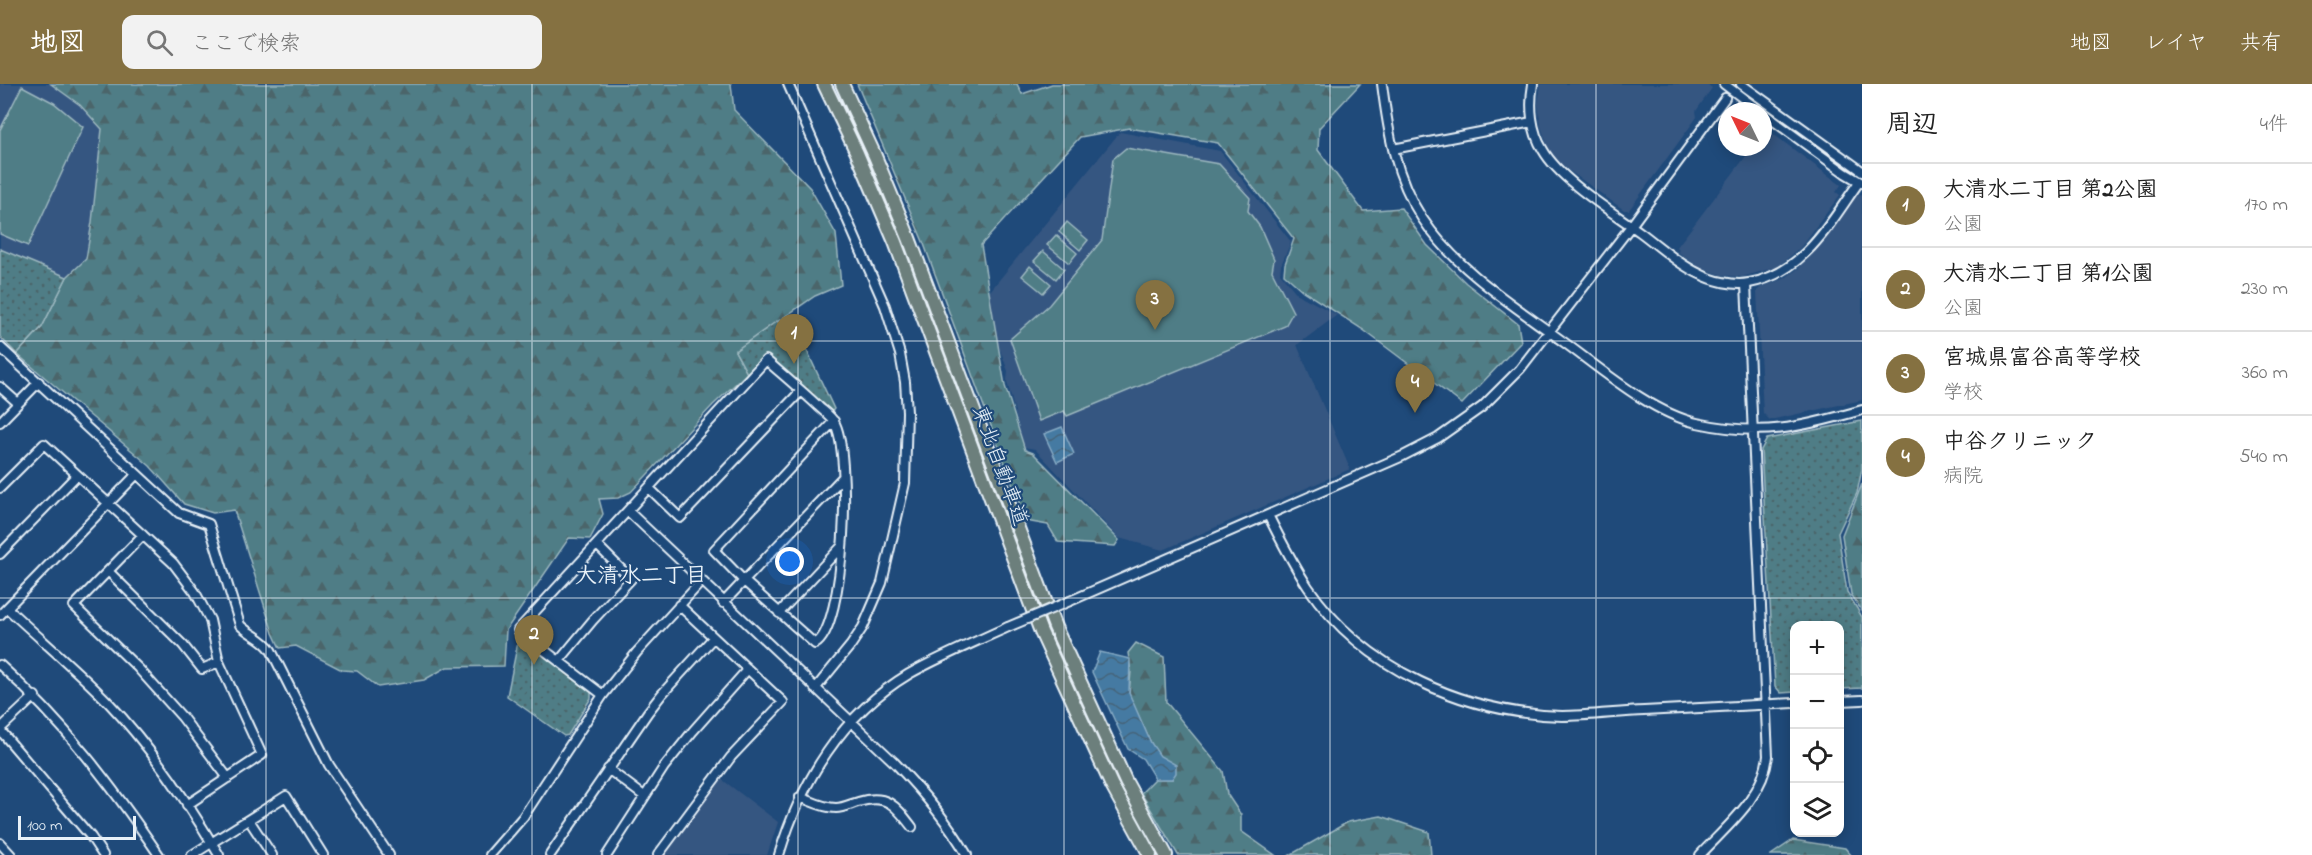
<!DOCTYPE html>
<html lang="ja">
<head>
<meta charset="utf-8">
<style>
	:root { --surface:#fff; --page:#f2f2f2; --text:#222; --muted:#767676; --line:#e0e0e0; --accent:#857141 }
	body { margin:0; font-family:"Indie Flower","Klee One",sans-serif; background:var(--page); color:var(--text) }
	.controls { position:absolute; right:18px; bottom:18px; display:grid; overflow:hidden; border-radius:12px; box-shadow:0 3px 15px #0003 }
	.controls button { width:54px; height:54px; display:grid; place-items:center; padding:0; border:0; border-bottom:2px solid var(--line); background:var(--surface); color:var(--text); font:30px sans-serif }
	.compass { position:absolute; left:1718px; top:18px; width:54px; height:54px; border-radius:50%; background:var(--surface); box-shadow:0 3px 15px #0003; rotate:313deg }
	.scale { position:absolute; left:18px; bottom:15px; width:118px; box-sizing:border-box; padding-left:6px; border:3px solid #e8f1f8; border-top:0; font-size:16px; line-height:21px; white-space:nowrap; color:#e8f1f8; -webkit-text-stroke:4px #1f4a7a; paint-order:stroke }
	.you { position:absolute; left:790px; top:478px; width:21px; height:21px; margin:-15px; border:4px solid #fff; border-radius:50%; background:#1a73e8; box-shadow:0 0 0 9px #1a73e833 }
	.badge { display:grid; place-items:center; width:39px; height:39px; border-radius:50%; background:var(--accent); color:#fff; font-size:20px; font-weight:700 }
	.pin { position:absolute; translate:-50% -50px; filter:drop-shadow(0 2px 3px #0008) }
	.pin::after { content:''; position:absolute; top:32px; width:21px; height:18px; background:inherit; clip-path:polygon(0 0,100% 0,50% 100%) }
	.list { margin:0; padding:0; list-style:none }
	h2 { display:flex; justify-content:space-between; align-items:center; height:78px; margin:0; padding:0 24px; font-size:26px }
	h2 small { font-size:20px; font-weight:400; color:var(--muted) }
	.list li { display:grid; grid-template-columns:39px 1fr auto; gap:18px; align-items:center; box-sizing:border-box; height:84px; padding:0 24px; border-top:2px solid var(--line) }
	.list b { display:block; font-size:22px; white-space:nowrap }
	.list p { margin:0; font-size:20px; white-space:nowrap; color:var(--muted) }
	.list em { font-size:20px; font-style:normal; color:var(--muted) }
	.icon { flex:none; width:33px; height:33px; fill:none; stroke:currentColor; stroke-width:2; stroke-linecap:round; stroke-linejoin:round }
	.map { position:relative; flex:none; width:1862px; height:771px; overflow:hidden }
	header { display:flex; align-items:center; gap:36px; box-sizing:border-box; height:84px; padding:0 30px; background:var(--accent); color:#fff }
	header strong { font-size:28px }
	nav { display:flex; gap:33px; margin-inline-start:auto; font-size:21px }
	.search { width:420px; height:54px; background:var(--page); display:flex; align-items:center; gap:15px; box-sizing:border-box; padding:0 21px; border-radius:12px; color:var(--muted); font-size:22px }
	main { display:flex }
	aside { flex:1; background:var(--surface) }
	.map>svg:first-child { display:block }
</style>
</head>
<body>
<header>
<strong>地図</strong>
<div class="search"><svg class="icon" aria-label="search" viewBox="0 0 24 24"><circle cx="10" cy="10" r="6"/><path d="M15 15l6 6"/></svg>ここで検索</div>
<nav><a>地図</a><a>レイヤ</a><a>共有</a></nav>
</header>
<main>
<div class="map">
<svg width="1862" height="771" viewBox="0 0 1862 771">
	<defs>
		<pattern id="forest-firs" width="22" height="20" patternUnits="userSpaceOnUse" patternTransform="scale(1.5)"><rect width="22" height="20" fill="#4f7d86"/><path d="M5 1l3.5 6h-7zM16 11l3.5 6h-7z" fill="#4b656b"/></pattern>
		<pattern id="park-dots" width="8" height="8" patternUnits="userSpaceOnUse" patternTransform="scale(1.5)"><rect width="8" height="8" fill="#4f7d86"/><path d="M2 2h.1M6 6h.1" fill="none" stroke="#4b656b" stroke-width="1.8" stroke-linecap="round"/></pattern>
		<pattern id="water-waves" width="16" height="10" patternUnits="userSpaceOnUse" patternTransform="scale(1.5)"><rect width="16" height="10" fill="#457aa2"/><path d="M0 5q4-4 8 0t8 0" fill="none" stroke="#45647a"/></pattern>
	</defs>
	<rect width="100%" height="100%" fill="#1f4a7a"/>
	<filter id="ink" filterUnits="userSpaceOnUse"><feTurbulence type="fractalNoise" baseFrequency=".0167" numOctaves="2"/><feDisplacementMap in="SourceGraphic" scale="12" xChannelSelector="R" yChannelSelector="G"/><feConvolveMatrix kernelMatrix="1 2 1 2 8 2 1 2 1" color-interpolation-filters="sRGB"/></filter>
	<g filter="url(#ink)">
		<path fill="#365681" d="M0,0H51L80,21L102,45L92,138L86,175L67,193L0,165Z
			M1541,0H1706L1712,4L1696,27L1697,33L1629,126H1624L1560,80L1548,63L1541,43L1538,20Z
			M1769,47L1841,101L1836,108L1840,111L1800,164L1777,183L1742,193L1721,191L1699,183L1678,168L1679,165L1677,163L1753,63H1763V52Z
			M1120,48L1220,67L1291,158L1281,181L1280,189L1297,210L1337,231L1297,261L1350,385L1163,466L1119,454L1035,365L1024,363L1007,297L1008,287L982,217Z
			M1862,110V316L1770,336L1763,329L1757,207L1761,203L1784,195L1799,184L1857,111Z
			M720,694L778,738L767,771H665Z"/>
		<path fill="#4f7d86" stroke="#9cb7bf" stroke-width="1.5" d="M22,2L54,19L83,43L28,162L0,150V46Z
			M1126,64L1219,80L1250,114L1248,127L1260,143L1274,175L1272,187L1293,228L1285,242L1067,332L1064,327L1039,337L1010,255L1049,221L1102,156L1113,75Z
			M1067,138L1088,156L1080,166L1059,148Z
			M1056,151L1077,169L1069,179L1047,161Z
			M1043,167L1064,185L1056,195L1034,177Z
			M1030,182L1051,200L1043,209L1022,192Z"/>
		<path fill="url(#forest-firs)" stroke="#9cb7bf" stroke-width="1.5" d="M51,0H731L734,26L810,104L836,150L841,201L815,212L735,267L747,289L713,321L631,408L618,414L599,415L603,430L590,455L569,454L506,546L504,582L447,583L424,596L378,603L357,587L342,586L296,562L280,564L273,549L234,426L213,429L184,420L150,382L17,270L42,243L67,193L86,175L92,138L102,45L80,21Z
			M857,0H1017L1022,10L1052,0H1360L1319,44L1318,66L1363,127L1401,124L1427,161L1466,199L1518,240L1521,258L1462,320L1362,245L1303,207L1284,190L1285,180L1294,155L1218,59L1129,44L1080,53L981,161L1005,302L1025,366L1033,369L1119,456L1115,462L1058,458L1048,441L1026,437L924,160Z
			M1862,400V527L1851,510L1842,451Z
			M1136,559L1164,573L1166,618L1223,687L1227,710L1241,731V747L1275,771H1178L1141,709L1155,695H1172L1151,659L1129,611L1131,587L1128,569Z
			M1381,732L1429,748L1431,771H1290L1348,738Z
			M1793,756L1845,764L1851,771H1771Z"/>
		<path fill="url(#park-dots)" stroke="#9cb7bf" stroke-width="1.5" d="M0,165L67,193L42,243L17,270L0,253Z
			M777,237L807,267L834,325L830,330L767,272L747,289L735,267Z
			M1862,337V385L1857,409L1838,449L1847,508L1862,533V604L1840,605V542H1794V608L1781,609L1775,602L1761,366L1767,355Z
			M519,553L591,608V614L568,651L564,652L507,612Z"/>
		<path fill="url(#water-waves)" stroke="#86aac4" stroke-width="1.5" d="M1062,343L1074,370L1057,378L1044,350Z
			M1100,568L1130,575L1129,609L1151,659L1160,672L1176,681V689L1172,695H1155L1143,675L1128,665L1092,588Z"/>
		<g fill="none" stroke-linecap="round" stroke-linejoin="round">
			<path stroke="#3d638d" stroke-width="8" stroke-dasharray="8 4" stroke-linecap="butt" d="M1725,14L1736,0"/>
			<defs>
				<path id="minor" d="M788,0L885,222L900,270L905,298L907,328L905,399L882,499L863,543L851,561L815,605
					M1382,0C1388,47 1395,93 1422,134C1457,187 1515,222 1565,259C1602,286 1652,329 1697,339C1762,353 1799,344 1862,326
					M1533,0C1529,22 1531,47 1543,66C1560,96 1611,127 1640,148C1659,162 1678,180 1700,190C1713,197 1734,202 1749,199C1803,190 1830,139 1859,98
					M1724,0L1760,27
					M1741,0L1862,87
					M1763,29L1845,89L1862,99
					M1393,65L1532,38
					M0,263L179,429L209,440L240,541C250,551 263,554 271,566L329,681L389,771
					M0,303L18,319
					M0,338L39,298
					M0,404L44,360L173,479L195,508L210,536L219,578L262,671L187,721
					M649,404L680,434L801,307
					M628,427L894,678C922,707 947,736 967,771
					M1268,431C1280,455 1293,480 1308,503C1364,586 1465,629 1562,632C1590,632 1617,628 1644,627C1694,624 1744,622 1794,619
					M143,451L74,522L138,584L182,633L228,694
					M0,470L77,391
					M108,487L183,561L202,585L219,578
					M1070,517L1403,372L1438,354L1482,323L1520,285L1631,142L1725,14
					M723,519L843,393
					M7,524C40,555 76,585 108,618C149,661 189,720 219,771
					M779,529L842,462
					M0,531L137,390
					M559,577L593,536L631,495L597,461
					M0,581C63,637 112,702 159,771
					M603,611L518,546L766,276C783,291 801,306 818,322C823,327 831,332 834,338C852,366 846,544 815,560L744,497L714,466L834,337
					M1840,617L1862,616
					M0,645L35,612
					M0,646L91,753L103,771
					M608,685L644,712
					M800,713C811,717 823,724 836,724C843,724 851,720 858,718C887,709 896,722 912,743
					M249,736L272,771
					M0,759L11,771
					M192,771L286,712L323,771
					M490,771L523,733L603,611L637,568L701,498
					M550,771L648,628L662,610L713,554
					M607,771L664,683L693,647L747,586
					M658,771L731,673L783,618L679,521
					M779,771C801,698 842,630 909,590C941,572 975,558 1008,543
					M1700,771C1727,742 1763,714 1768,672L1746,200"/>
				<path id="highway" d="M824,0L857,69L895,158L1041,548L1112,702L1150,771
					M842,0L875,72L909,154L1055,543L1126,698L1166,771"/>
			</defs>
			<use href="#minor" stroke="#e8f1f8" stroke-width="12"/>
			<use href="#highway" stroke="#e8f1f8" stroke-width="16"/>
			<use href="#minor" stroke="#1f4a7a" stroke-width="8"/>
			<use href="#highway" stroke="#6c7f7c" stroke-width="12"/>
			<defs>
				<path id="minor-bridge" d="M1008,543L1070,517"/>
			</defs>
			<use href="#minor-bridge" stroke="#e8f1f8" stroke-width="12" stroke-linecap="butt"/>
			<use href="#minor-bridge" stroke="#1f4a7a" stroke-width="8"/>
		</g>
	</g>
	<path fill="none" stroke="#e8f1f8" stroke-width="1.5" stroke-opacity="0.55" d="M266,0V771M532,0V771M798,0V771M1064,0V771M1330,0V771M1596,0V771M0,257H1862M0,514H1862"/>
	<g text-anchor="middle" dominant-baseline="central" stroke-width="4.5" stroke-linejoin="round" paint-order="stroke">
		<g font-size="21" fill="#e8f1f8" stroke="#1f4a7a">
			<text transform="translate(999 382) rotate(70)">東北自動車道</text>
		</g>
		<g font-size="22" font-weight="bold" fill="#e8f1f8" stroke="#1f4a7a">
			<text x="641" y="493">大清水二丁目</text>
		</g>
	</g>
</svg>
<div class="controls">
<button>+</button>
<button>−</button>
<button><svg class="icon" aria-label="locate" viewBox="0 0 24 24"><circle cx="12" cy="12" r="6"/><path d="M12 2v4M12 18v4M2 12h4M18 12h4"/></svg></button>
<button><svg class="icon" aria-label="layers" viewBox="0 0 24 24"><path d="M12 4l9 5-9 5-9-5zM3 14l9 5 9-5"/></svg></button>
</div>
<svg class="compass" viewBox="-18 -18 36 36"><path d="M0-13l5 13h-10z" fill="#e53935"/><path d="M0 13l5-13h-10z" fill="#767676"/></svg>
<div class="scale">100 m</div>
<div class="you"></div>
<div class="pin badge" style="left:794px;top:280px">1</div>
<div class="pin badge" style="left:534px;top:581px">2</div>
<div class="pin badge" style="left:1155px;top:246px">3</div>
<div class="pin badge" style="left:1415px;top:329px">4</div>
</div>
<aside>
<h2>周辺<small>4件</small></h2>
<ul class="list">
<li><span class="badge">1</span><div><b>大清水二丁目 第2公園</b><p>公園</p></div><em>170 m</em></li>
<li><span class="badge">2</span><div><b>大清水二丁目 第1公園</b><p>公園</p></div><em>230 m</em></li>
<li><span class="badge">3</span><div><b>宮城県富谷高等学校</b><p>学校</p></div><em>360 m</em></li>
<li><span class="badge">4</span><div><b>中谷クリニック</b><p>病院</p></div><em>540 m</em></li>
</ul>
</aside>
</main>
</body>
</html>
